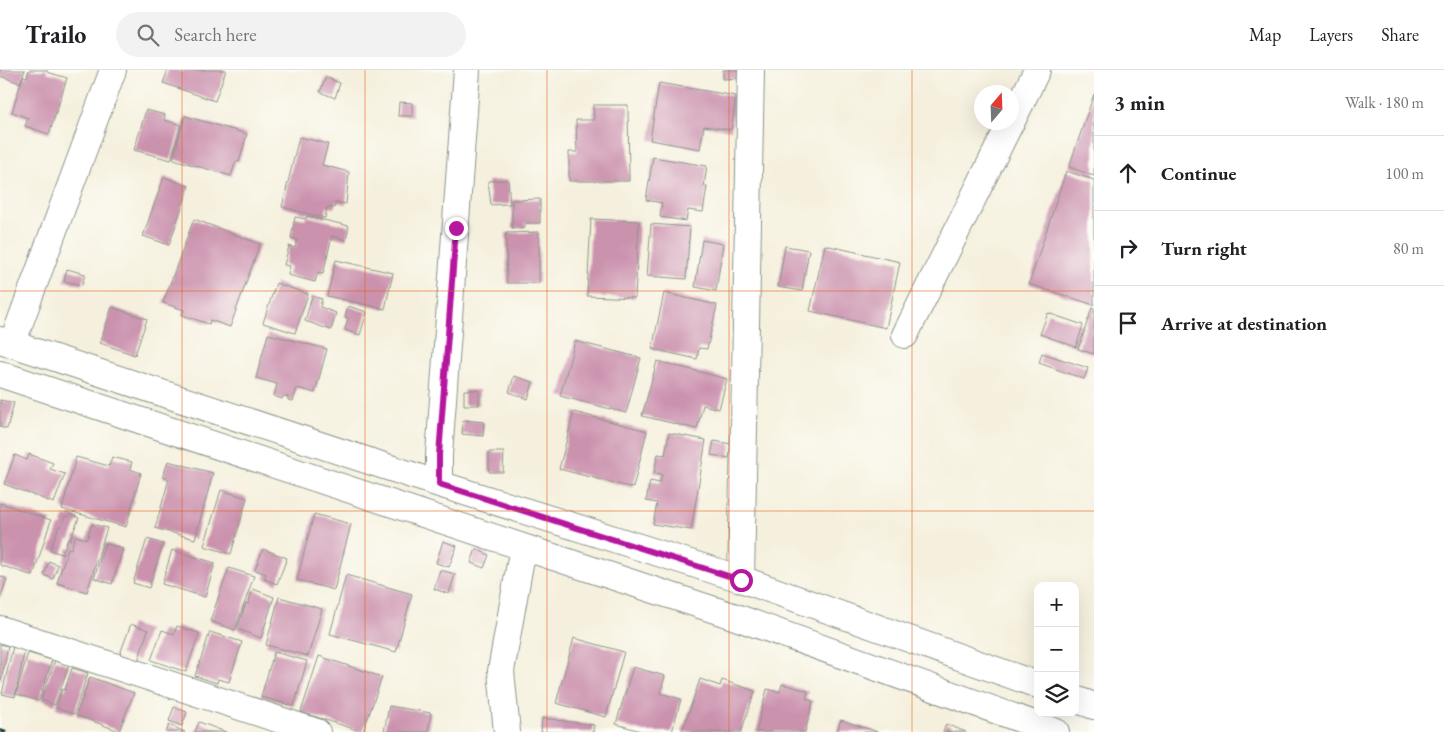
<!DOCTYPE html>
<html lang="en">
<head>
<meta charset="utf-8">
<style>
	:root { --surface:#fff; --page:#f2f2f2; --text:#202124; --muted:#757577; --line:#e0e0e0 }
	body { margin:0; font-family:"EB Garamond",serif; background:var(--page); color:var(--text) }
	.controls { position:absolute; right:15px; bottom:15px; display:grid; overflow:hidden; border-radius:10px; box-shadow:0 5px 20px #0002 }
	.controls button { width:45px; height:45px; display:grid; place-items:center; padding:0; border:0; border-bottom:1px solid var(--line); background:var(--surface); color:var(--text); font:25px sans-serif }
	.compass { position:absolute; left:974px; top:15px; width:45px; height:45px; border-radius:50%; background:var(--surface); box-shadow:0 5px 20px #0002; rotate:19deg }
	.stop { position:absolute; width:15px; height:15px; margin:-11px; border:4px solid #b5179e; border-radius:50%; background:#fff }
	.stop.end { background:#b5179e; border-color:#fff; box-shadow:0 1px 5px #0008 }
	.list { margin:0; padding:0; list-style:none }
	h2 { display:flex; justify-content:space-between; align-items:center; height:65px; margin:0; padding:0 20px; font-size:21px }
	h2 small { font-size:16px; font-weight:400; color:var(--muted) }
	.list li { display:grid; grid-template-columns:32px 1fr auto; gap:15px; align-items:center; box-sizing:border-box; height:75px; padding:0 20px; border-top:1px solid var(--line) }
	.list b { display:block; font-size:19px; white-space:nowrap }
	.list em { font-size:16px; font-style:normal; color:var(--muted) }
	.icon { flex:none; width:28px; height:28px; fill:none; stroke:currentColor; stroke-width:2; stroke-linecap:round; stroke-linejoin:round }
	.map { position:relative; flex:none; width:1094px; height:662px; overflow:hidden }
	header { display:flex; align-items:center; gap:30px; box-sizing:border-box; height:70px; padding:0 25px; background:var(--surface); border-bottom:1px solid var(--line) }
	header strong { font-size:24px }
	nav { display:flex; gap:28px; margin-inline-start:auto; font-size:18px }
	.search { width:350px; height:45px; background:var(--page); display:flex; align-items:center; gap:12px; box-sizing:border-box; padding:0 18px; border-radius:28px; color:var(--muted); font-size:19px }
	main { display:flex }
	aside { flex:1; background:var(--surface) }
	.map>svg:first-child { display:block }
</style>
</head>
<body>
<header>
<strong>Trailo</strong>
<div class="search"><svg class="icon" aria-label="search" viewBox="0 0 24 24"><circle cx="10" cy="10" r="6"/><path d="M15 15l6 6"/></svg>Search here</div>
<nav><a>Map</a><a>Layers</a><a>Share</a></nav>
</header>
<main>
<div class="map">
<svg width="1094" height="662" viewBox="0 0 1094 662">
	<rect width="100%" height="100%" fill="#fdfcf7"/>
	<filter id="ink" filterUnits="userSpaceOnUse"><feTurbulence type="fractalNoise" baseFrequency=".02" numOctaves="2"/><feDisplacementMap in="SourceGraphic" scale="10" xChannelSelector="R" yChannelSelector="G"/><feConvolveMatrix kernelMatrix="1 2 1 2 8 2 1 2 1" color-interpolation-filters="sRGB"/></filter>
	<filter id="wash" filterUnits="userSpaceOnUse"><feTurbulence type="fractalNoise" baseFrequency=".0096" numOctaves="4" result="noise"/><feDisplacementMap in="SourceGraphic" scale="20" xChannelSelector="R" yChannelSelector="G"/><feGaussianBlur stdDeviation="1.12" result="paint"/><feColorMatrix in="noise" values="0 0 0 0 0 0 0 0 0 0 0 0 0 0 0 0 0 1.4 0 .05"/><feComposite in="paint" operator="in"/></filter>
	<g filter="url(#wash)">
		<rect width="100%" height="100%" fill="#f5f0dd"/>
		<g id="blocks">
			<path fill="#cb92ae" d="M0,0H25L20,13L0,6Z
				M29,0H47V2L67,8L49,64L25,56L28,48L12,42L23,6L27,7Z
				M168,0H177L183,2L184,0H226L215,31L163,13Z
				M723,0H744V8L723,9Z
				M326,7L340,13L335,28L320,22Z
				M659,13L736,26L731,60L704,56L700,79L650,70Z
				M1094,24V106L1069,97Z
				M399,32L412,33V46H398Z
				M593,35H628L629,111H569V82H577L576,50H594Z
				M146,40L165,45L164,50L181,55L171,90L134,80Z
				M185,46L247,64L239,92L236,91L231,106L173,89Z
				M299,67L328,74L322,95L349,102L346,134L336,132L334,138L327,137L325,148L282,137Z
				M653,87L707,96L704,116L707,117L703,142L688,140L686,151L660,147L662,133L646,130Z
				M1066,101L1094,110V235L1029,214Z
				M164,107L189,116L169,175L143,166Z
				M508,110L510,134L491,135L488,111Z
				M540,129V153H525V158H512V130Z
				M307,146L349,156L346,170L332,166L323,204L318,202L315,212L288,205L290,196L284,195L289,176L295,178L297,170L291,168L295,147L306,149Z
				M194,149L260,174L230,257L210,250L209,254L182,245L184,240L163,233Z
				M591,149L639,151L635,228L587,226Z
				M651,154L690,157L686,209L647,206Z
				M539,162V213H507L506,163Z
				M702,170L723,174L716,221L695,217Z
				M825,175L900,192L886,258L810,241Z
				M785,176L809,180L802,221L778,217Z
				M336,190L393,203L385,239L327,226Z
				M67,199L85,204L82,215L64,211Z
				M276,213L308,224L295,263L263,253Z
				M664,223L717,235L707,279L699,278L697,289L652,279Z
				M312,226L322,229L320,237L336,243L331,260L305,251Z
				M348,236L367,242L360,265L345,260L348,248L345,247Z
				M112,237L147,249L135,285L100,273Z
				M1092,238L1094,239V284L1078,279Z
				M1048,243L1083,255L1076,277L1040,264Z
				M268,264L327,279L315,323L297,318L293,331L288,330V327L283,326L282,329L274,326L277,314L256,308Z
				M575,271L641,288L626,343L560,326Z
				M1042,283L1088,298L1084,309L1039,293Z
				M657,291L727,309L719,339L703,335L697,359L642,346Z
				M514,306L533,312L528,329L509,322Z
				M464,320H479V335H464Z
				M0,330L14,333L7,359L0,357Z
				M574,342L647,361L633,418L559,399Z
				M463,350L484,352L483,366L462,364Z
				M669,363L706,370L691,460L653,454L657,433L646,431L650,411L660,413L662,404L654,403L658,384L665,385Z
				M714,371L731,374L729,388L711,385Z
				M489,382H504L503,402H489Z
				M29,384L53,393L50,399L65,404L54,433L4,414L15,385L27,390Z
				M76,387L109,396L112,387L132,392L130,399L141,403L126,457L62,439Z
				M168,391L213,403L195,469L155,458L169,409L163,407Z
				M221,420L247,428L231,484L204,476Z
				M0,433L51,450L33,506L0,495Z
				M70,444L79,448L70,470L68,469L62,484L50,480L59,456H61L65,446L69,447Z
				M314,444L351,454L334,520L297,510Z
				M92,454L107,458L87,522L57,513L68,478L71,479L75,466L87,469Z
				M147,469L163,474L149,518L133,513Z
				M443,471L457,476L449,497L436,493Z
				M105,473L123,479L112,514L94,508Z
				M263,479L287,488L277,514L264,509L266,504L255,500Z
				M476,479L489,485L484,498L471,493Z
				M172,480L215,493L205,527L162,514Z
				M49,491L58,495L53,509L44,505Z
				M229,498L254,506L235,560L210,551Z
				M440,500L455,504L449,524L434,519Z
				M346,505L412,524L396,582L330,564Z
				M0,506L7,509L0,529Z
				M253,519L274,527L261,568L237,559L246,533L248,534Z
				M279,527L322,539L308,586L266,575Z
				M131,554L148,560L138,591L120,584Z
				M177,556L199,563L186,602L151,590L162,560L174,564Z
				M210,562L242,572L229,612L218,609L217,613L195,606Z
				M574,568L624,582L606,647L556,633Z
				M0,574L8,576L1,611H0Z
				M13,576L25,579L15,627L2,624Z
				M274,582L307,591L294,636L261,627Z
				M28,583L52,590L39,631L16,624Z
				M319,586L382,607L363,662L301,642Z
				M55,590L69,595L55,635L41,630Z
				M633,597L665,606L660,623L681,629L672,662H644L616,654Z
				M72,598L88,603L74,644L56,638L62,619L65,620Z
				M90,607L134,623L119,661L76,645Z
				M700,609L720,616L722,610L755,621L741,662H682Z
				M782,614L808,621L806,629L813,631L805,662H756L767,619L780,622Z
				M389,636L431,643L428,662H384Z
				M174,637L187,642L182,656L169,651Z
				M542,648L594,655L593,662H541Z
				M841,650L878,662H837Z
				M199,652L226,662H195Z
				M946,654L966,662H943Z
				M169,655L185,662H166Z"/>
		</g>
	</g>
	<g filter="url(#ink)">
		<use href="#blocks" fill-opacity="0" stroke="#8a9688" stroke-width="1"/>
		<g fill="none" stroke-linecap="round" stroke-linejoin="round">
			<defs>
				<path id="minor" d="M1012,51L1037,0
					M905,265L1011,52
					M0,270L439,414L741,509L1038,615
					M12,274L113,0
					M0,304L523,477L733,546L1056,662
					M439,414V385L467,0
					M741,509L751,0
					M0,559L317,662
					M1075,629L1094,636
					M507,662L501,601L523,477"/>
			</defs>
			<use href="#minor" stroke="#8a9688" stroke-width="28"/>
			<use href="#minor" stroke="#fff" stroke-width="26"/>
			<path stroke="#1f3d34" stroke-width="4" stroke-dasharray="8 4" stroke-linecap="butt" d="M0,660L6,662"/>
		</g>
	</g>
	<g fill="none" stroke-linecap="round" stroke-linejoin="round" filter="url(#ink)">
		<path stroke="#b5179e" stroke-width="6" d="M456,158L439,385V414L741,510"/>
	</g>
	<path fill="none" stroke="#e8590c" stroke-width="1" stroke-opacity="0.55" d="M182,0V662M365,0V662M547,0V662M729,0V662M912,0V662M0,221H1094M0,441H1094"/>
</svg>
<div class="controls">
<button>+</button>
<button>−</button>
<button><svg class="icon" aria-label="layers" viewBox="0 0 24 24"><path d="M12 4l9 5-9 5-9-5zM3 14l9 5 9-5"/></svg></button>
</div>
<svg class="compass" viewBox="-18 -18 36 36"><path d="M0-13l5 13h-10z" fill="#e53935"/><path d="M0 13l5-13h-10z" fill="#757577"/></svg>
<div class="stop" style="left:741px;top:510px"></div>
<div class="stop end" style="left:456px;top:158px"></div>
</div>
<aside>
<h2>3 min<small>Walk · 180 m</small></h2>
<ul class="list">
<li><svg class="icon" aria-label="ahead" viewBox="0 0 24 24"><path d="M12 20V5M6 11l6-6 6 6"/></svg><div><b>Continue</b></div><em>100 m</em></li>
<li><svg class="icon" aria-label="right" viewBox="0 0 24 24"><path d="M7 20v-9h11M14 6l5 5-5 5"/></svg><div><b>Turn right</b></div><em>80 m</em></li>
<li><svg class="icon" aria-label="arrive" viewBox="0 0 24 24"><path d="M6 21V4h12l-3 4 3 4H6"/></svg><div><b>Arrive at destination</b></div></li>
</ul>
</aside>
</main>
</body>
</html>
